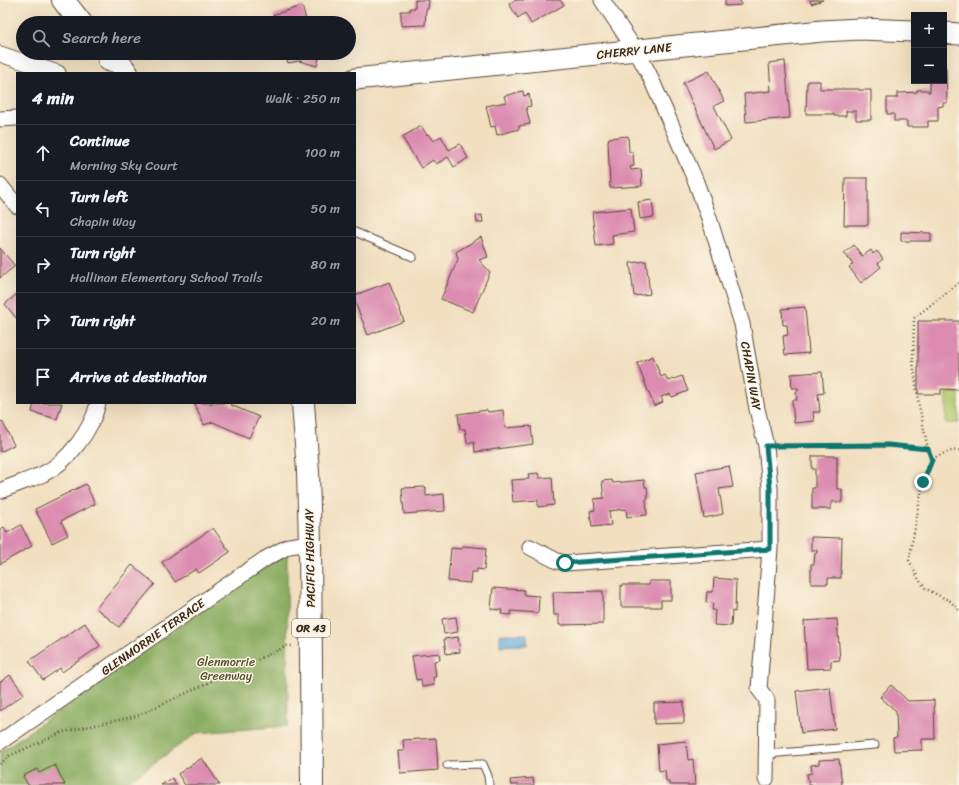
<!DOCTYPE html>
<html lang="en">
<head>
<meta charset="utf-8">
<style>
	:root { --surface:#171b24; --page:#20242c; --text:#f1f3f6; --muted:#9ea1a6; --line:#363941 }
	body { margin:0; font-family:Sriracha,sans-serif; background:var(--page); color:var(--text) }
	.controls { position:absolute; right:12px; top:12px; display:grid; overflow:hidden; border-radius:0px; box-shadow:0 4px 16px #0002 }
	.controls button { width:36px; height:36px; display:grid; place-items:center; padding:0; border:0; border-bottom:1px solid var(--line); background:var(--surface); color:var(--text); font:20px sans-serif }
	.stop { position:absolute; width:12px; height:12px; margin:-9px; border:3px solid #0f766e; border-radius:50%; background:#fff }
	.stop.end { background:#0f766e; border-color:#fff; box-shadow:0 1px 4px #0008 }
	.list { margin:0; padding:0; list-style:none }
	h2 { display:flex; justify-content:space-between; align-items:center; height:52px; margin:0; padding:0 16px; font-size:17px }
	h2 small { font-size:13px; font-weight:400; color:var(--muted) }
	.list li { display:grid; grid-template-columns:26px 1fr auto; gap:12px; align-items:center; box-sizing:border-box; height:56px; padding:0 16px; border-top:1px solid var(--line) }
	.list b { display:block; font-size:15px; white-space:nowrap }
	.list p { margin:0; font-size:13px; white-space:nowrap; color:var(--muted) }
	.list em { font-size:13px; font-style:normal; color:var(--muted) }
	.icon { flex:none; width:22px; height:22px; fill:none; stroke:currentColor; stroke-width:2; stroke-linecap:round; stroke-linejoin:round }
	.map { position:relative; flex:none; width:959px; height:785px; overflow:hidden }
	.search { position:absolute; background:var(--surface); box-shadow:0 4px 16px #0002; left:16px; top:16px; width:340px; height:44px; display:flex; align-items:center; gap:10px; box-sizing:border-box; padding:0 14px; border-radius:22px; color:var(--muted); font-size:15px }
	.panel { position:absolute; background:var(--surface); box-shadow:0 4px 16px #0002; left:16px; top:72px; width:340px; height:332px; border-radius:0px }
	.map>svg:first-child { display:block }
</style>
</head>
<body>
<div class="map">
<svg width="959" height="785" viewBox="0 0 959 785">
	<rect width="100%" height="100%" fill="#fcf5e5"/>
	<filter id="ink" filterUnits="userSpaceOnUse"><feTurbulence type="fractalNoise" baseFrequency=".025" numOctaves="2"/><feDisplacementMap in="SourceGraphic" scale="8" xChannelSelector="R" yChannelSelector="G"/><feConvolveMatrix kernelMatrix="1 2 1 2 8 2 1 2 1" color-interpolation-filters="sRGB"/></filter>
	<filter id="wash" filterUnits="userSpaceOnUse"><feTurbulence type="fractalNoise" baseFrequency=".012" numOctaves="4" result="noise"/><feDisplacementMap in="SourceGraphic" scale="16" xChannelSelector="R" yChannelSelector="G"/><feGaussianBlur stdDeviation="0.9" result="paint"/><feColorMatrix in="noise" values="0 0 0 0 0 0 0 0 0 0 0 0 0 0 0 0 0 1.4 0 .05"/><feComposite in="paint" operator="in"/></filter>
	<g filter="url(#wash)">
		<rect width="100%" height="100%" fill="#f1dfc0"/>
		<path fill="#afc96f" stroke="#757a46" d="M946,393H959V423H946Z"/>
		<path fill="#8bad62" stroke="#636c40" d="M287,551L288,726L197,733L123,785H0V752Z"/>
		<path fill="#6aa9dd" stroke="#526a7e" d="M500,634H527V645L500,646Z"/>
		<g id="blocks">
			<path fill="#db8cb0" d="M415,0H429L428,9H426L425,25L401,26V11H410V8H415Z
				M515,0H560L564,5L531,24L525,13L518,18L509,4Z
				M725,0H740L741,5L725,6Z
				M810,0H823L811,4Z
				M302,6L307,23H276L273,15Z
				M285,53H320L317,66L299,61L288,63Z
				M785,61L790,118L746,122L744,94L771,91L769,63Z
				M944,67L946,68L947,103H943V106L938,107V121H928V127H907V121H894V114H887V98H897V93H900L917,92V90H928V92H930V81H944Z
				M709,71L724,101L714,106L731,140L714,149L683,83Z
				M808,81H820V89H859V90H871V120H856V111H846V116H834V114H806L807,83H808Z
				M523,91L524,96L529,94L531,106L526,107L530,124L519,126V129L497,135L495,126L491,127L486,106L506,102L504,96Z
				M421,126L427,135L428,134L433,141L441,136L449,150L460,144L468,158L454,167L448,157L436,164L433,160L421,168L402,137Z
				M628,136L629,152H633L634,166L630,167L631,170L641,169L642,186L610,188L608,141L609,138Z
				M845,178H868V225H844Z
				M652,200L654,217L640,219L638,202Z
				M631,208L634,232L612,235L613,244L596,246L592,212Z
				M482,215L483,222L477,223L476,216Z
				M901,232L931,233V241H901Z
				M481,237L488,257L479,260L490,272L473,312L441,299L458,259L456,252Z
				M854,245L862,256L871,250L873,254L877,251L883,259L878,263L881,267L861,283L849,267L853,264L844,253Z
				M0,248L15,266L0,278Z
				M646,261L650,294L634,296L630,263Z
				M389,282L404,321L368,335L355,302V295Z
				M17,294V319L5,304Z
				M805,307L809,353L785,355L783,336L788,335L787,325H783L782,309Z
				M918,321H959V390L941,389V394H918Z
				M653,356L661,377L665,375L668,381L682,376L688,391L672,397L670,394L661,397L663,402L654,406L637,363Z
				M822,372L824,393L818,394L820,412H813L814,421L794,423L792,400H797L796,391H798V388H792L791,374Z
				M34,403H62L57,419L32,412Z
				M197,403H230L231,405L259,417L249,438L213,422L204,425L195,404Z
				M487,410L488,412L503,410L505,428L531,426L533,444L475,452L474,442L467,443L465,429H460L458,414Z
				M2,421L14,445L0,452V422Z
				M812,456H837V489H842V502H831V509H812V488H815V469H812Z
				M729,466L733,487L719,489L723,514L704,518L696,472Z
				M538,473L539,478L552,477L554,505L538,507V500L513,502L511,480L529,479L528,474Z
				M612,480L613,483L644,480L645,487H647L648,499H646L647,515L627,517L626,509L609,511L611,525L592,527L590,511L595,510L594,499L604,498L602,481Z
				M86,484L95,504L61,521L68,535L52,543L35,509Z
				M426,487V496L444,494L445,511L404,514L402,488Z
				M21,525L32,546L0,564V529L4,527L7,533Z
				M213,528L230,552L199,573L196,569L175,582L162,562Z
				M811,537L842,538L841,578H828V584H811V564H814L815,553H817V550H811Z
				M462,546L486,548L484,570L477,569V572H471L470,583L448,581L451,548L462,549Z
				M132,565L155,584L119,627L96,608Z
				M714,578L736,580L735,612L732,611L731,626L714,625L715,610H712L713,603L706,602L707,592H713Z
				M649,581H671V600H661V607H621V585H649Z
				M493,588L524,590V595L539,596L538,613L511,611V615L501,614L502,610L491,609Z
				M603,591V624L559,625V615H554L553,592Z
				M456,617L458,632L444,634L442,619Z
				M837,619L840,660L831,661V668L807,669L804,621Z
				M85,623L100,646L62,672L60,668L43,680L29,661Z
				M458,637L460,652L446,654L444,639Z
				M439,653L440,660L434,661L436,677H433L434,685L422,687L421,679L416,680L412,656Z
				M10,675L24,694L0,711V682Z
				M891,685L908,701L934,700L935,739H922V750L894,751L893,738L897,737L896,711L880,697Z
				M830,687L835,729L801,733L796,691Z
				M684,702V723L654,724V703Z
				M436,738L438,770L400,773L398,751H404L403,740Z
				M686,741L688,760L693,759L695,785H669V781H666L665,770L659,771L657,744Z
				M202,758L220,785H185L178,774Z
				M839,759L842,785H809L807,774L812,773L811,765L819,764V760Z
				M55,765L65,785H28L23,776L37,769L39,773Z
				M172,778L177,785H161Z
				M533,778L534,785H511L510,780Z"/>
		</g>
	</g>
	<g filter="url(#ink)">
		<use href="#blocks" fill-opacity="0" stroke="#564536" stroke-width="1"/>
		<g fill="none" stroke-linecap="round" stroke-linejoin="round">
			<defs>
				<path id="lane" d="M355,232L413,257
					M767,754L875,745
					M447,765L483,764L488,776L489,785"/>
				<path id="street" d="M602,0L636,51L648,72L681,147L696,182L709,218L742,324L757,409L766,446L770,488V549L759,689L767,700L766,779
					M0,54L58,73
					M0,119L17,118
					M0,185L17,206
					M0,491C14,485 29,480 43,474C68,462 92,430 98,403
					M530,547L557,561L565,563L770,549
					M0,742L265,559L289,546L310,543"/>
				<path id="secondary" d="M944,33L959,34
					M355,79L822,31L860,29L914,31"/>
				<path id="primary" d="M63,0L81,23
					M109,60L118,61L127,73
					M303,403L308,472L310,543L312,785"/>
			</defs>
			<use href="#lane" stroke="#564536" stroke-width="9"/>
			<use href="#street" stroke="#564536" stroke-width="17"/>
			<use href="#secondary" stroke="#564536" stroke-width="23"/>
			<use href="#primary" stroke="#564536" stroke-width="24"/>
			<path stroke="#564536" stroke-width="2.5" stroke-dasharray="1 3" stroke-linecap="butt" d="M959,283L914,318L913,363L919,405L928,449L932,459L923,483L909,560L919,580L926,589L950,601L959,610
				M779,446L889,445L928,449
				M932,459C941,454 948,451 959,450
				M0,764L9,756L63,732L137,716L287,646H294"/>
			<use href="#lane" stroke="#fff" stroke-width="7"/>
			<use href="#street" stroke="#fff" stroke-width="15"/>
			<use href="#secondary" stroke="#fff" stroke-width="21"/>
			<use href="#primary" stroke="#fff" stroke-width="22"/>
		</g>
	</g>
	<g fill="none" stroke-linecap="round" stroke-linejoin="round" filter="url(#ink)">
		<path stroke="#0f766e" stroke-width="5" d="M565,563L770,549V488L766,446L888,445L928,449L932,460L923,482"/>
	</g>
	<g text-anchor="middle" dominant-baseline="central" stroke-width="3" stroke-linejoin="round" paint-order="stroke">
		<rect fill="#fcf5e5" stroke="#75675a" stroke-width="1" x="292" y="619" width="38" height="18" rx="3"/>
		<g font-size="11" font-weight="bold" fill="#3b2a1e">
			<text x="311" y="628">OR 43</text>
		</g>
		<g font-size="12" fill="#3b2a1e" stroke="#fcf5e5">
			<text transform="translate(634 51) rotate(-6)">CHERRY LANE</text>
			<text transform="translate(751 376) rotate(80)">CHAPIN WAY</text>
			<text transform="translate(310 558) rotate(-91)">PACIFIC HIGHWAY</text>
			<text transform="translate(153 637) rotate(-35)">GLENMORRIE TERRACE</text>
		</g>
		<g font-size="12" fill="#585232" stroke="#fcf5e5">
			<text x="226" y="662">Glenmorrie<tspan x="226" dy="14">Greenway</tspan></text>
		</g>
	</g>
</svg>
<div class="controls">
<button>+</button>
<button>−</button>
</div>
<div class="stop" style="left:565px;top:563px"></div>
<div class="stop end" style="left:923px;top:482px"></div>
<div class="search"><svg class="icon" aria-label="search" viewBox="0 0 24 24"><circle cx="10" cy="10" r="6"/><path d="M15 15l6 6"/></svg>Search here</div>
<section class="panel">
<h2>4 min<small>Walk · 250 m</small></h2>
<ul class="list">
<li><svg class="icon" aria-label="ahead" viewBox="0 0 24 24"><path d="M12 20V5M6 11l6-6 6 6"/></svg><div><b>Continue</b><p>Morning Sky Court</p></div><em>100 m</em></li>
<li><svg class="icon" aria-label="left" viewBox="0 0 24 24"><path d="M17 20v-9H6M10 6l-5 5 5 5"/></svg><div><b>Turn left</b><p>Chapin Way</p></div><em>50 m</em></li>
<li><svg class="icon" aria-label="right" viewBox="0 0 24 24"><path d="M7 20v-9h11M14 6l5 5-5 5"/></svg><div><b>Turn right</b><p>Hallinan Elementary School Trails</p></div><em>80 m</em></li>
<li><svg class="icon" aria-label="right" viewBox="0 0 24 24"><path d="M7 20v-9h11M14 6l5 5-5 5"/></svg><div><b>Turn right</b></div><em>20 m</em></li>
<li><svg class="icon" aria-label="arrive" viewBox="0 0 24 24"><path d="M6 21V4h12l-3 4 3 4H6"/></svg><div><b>Arrive at destination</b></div></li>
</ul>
</section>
</div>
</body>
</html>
